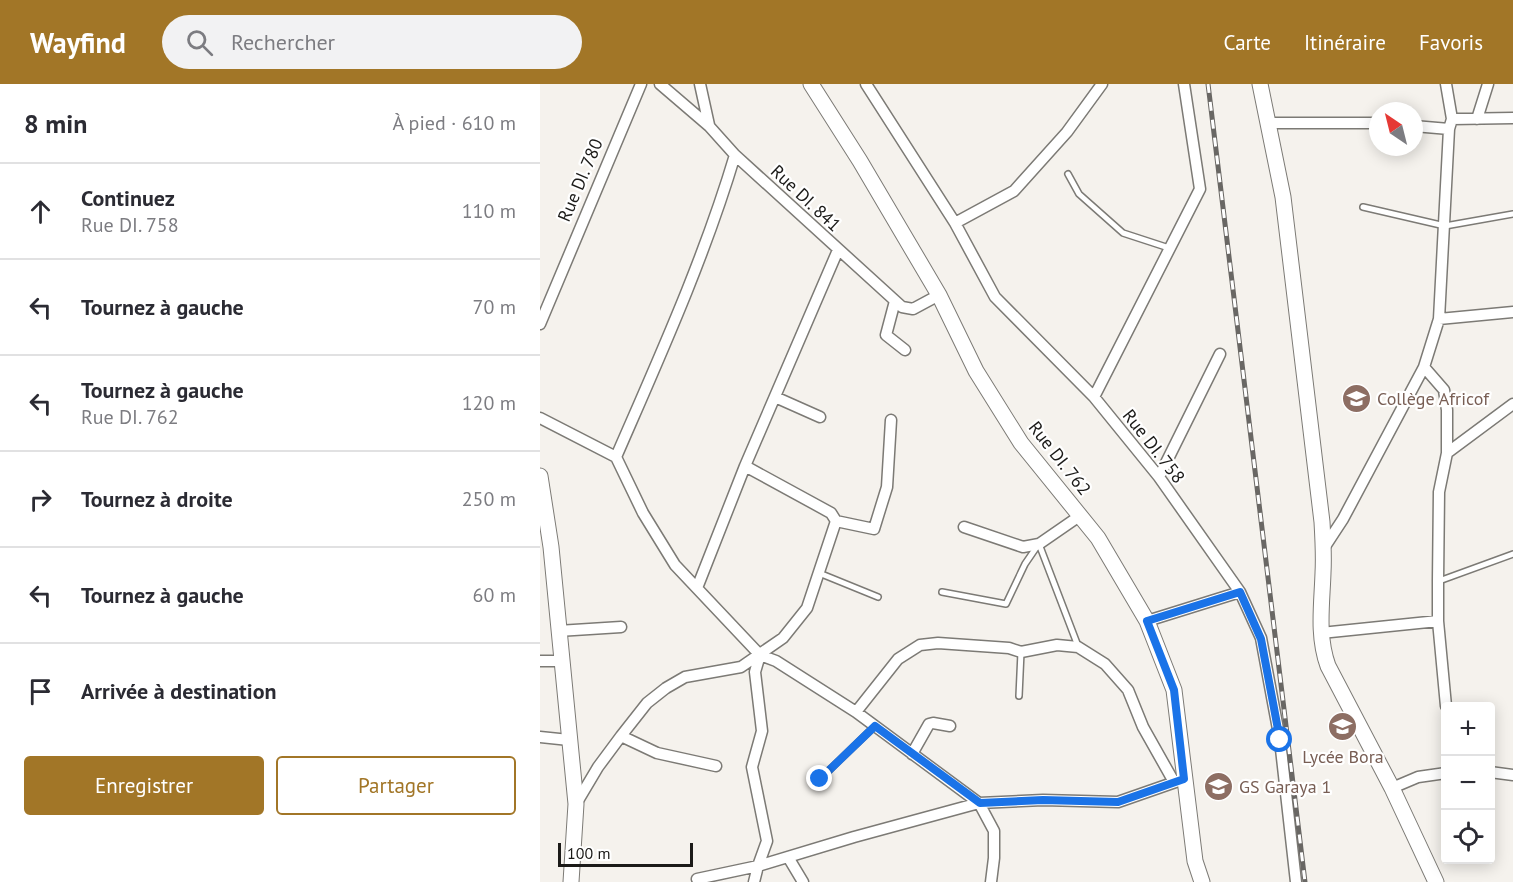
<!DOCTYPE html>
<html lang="fr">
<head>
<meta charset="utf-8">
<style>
	:root { --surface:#fff; --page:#f2f2f3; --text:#2b2b33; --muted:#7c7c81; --line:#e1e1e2; --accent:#a27627 }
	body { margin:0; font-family:"PT Sans",sans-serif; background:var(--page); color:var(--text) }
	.controls { position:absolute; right:18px; bottom:18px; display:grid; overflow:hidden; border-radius:6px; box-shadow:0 3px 15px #0003 }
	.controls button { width:54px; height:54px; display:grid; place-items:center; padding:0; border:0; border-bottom:2px solid var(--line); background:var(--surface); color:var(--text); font:30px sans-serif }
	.compass { position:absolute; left:829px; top:18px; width:54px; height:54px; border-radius:50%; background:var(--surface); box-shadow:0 3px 15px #0003; rotate:325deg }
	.scale { position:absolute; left:18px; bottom:15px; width:135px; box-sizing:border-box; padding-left:6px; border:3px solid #1b1a18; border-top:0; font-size:16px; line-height:21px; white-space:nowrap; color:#1b1a18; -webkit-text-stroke:4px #fff; paint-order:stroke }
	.stop { position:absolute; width:18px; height:18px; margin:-14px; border:4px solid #1a73e8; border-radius:50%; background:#fff }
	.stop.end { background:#1a73e8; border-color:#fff; box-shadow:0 2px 6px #0008 }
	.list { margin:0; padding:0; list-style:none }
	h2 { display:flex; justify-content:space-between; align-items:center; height:78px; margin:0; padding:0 24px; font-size:26px }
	h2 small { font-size:20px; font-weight:400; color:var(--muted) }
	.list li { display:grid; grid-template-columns:39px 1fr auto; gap:18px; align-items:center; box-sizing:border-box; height:96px; padding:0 24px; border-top:2px solid var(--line) }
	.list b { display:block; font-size:22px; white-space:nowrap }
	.list p { margin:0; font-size:20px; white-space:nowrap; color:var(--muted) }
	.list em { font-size:20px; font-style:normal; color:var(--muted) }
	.actions { display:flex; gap:12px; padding:18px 24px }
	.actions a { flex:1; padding:14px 0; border:2px solid var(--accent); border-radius:6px; text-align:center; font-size:21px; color:var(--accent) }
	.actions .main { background:var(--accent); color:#fff }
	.icon { flex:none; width:33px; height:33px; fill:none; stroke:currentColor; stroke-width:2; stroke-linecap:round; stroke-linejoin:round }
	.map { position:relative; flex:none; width:973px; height:798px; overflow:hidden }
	header { display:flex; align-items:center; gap:36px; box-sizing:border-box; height:84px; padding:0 30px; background:var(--accent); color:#fff }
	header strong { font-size:28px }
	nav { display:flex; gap:33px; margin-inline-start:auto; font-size:21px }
	.search { width:420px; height:54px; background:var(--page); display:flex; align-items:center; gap:15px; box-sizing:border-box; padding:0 21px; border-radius:33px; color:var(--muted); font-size:22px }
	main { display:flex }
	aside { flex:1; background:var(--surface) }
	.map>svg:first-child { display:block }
</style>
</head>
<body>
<header>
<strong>Wayfind</strong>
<div class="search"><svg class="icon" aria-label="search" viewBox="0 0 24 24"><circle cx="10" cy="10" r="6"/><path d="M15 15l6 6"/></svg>Rechercher</div>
<nav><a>Carte</a><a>Itinéraire</a><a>Favoris</a></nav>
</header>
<main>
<aside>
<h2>8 min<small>À pied · 610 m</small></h2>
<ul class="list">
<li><svg class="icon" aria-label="ahead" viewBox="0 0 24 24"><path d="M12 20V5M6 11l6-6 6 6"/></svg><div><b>Continuez</b><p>Rue DI. 758</p></div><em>110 m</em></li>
<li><svg class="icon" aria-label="left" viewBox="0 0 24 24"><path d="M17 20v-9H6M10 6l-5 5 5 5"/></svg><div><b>Tournez à gauche</b></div><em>70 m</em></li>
<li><svg class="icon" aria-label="left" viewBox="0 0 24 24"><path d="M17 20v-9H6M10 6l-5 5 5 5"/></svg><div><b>Tournez à gauche</b><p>Rue DI. 762</p></div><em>120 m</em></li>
<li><svg class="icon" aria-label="right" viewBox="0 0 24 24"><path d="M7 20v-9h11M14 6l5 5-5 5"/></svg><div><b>Tournez à droite</b></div><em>250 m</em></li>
<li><svg class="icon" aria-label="left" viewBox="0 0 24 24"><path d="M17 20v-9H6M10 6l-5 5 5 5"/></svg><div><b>Tournez à gauche</b></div><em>60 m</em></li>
<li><svg class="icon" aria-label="arrive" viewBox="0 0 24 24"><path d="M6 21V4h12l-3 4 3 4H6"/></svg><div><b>Arrivée à destination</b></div></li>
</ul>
<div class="actions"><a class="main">Enregistrer</a><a>Partager</a></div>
</aside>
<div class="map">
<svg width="973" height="798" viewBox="0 0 973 798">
	<rect width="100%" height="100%" fill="#f5f2ed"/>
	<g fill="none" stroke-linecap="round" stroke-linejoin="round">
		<defs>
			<path id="lane" d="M528,90L539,110L583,149L629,164
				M823,123L905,142L973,130
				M499,460L538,562
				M279,489L338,513
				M899,497L973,470
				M402,508L466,520L485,480L498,461
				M479,612L481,568
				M280,695L335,642"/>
			<path id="street" d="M120,0L169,42L195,71L362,223L373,225L399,211
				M160,0L169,41
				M326,0L415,139L455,213L554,313L619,393L700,508L721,554L740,656L756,798
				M912,35L973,34
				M937,35L948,0
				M727,39H838
				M874,42L909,45
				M195,71C164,175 119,274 76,373L103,429L135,481L220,571L236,577L316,628L439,719L454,747V774L451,798
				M415,139L474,107L527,48L562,0
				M355,217L346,251L365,266
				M899,235L973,228
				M0,240L101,0
				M884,283L904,306L907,326V369L899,408L898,497V537L906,622
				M235,313L280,333
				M554,313L660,105L644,0
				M0,334L76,373
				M907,369L973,320
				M619,393L680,270
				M296,437L334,445L347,403L351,336
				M424,443L483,463L499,460L541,431
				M784,464L803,435L884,283L899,235L909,45L912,35L906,0
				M157,504L205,382L298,166
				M607,537L700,508
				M18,547L81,543
				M781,549L898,537
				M220,571L215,588L222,647L212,683L227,757L218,782L314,753L439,719L503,716L578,718L644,695
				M0,577H21
				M316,628L358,575L380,561L398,559L469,564L481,568L517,561L538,563L565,580L588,606L603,643L634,698
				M81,652L117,669L176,682
				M0,653L29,656
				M372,670L389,640L393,639L410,642
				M950,688L973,691
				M852,704L878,693L906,689
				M36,720L58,683L81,652L107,619L126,604L145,593L201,583L243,554L267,524L296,437L291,429L205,382
				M248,773L263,798
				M157,795L218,782L214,798"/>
			<path id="secondary" d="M271,0L320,77L399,211L436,287L481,359L558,454L607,537L634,606L655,777L662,798
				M720,0L743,113L782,438C783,455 784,472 783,489C782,520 777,552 788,582L852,704L896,798
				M0,392L11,463L36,720L31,798"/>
		</defs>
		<use href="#lane" stroke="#7c7a75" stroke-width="8"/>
		<use href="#street" stroke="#7c7a75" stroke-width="13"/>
		<use href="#secondary" stroke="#7c7a75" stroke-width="17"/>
		<use href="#lane" stroke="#fff" stroke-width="5"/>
		<use href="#street" stroke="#fff" stroke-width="10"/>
		<use href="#secondary" stroke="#fff" stroke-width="15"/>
		<defs>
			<path id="rail" d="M668,0L765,798"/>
		</defs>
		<use href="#rail" stroke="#696764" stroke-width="5"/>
		<use href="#rail" stroke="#fff" stroke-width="3" stroke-dasharray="9" stroke-linecap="butt"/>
	</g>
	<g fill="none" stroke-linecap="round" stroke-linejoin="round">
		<path stroke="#1a73e8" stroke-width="8" d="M280,695L335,642L440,719L503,716L578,718L644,695L634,606L607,537L700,508L721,555L740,656"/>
	</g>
	<defs>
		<symbol id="school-disc" viewBox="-11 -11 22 22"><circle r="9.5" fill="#8d6e63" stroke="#fff"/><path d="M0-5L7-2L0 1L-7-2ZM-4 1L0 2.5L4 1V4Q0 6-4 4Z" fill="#fff"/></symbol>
	</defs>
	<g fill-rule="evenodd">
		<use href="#school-disc" x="800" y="298" width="33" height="33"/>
		<use href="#school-disc" x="786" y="626" width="33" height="33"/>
		<use href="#school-disc" x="662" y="686" width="33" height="33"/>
	</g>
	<g text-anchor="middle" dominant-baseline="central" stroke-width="4.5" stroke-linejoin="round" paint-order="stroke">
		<g font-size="18" fill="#1b1a18" stroke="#fff">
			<text transform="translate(40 96) rotate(-67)">Rue DI. 780</text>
			<text transform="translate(266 114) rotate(43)">Rue DI. 841</text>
			<text transform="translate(614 362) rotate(52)">Rue DI. 758</text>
			<text transform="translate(520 374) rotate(52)">Rue DI. 762</text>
		</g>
		<g font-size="18" fill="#785e54" stroke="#fff" text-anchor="start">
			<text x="837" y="314">Collège Africof</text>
			<text x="803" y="672" text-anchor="middle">Lycée Bora</text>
			<text x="699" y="702">GS Garaya 1</text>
		</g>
	</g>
</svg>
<div class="controls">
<button>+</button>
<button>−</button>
<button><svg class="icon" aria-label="locate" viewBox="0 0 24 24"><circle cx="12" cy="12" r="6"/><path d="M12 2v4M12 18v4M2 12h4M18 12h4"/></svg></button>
</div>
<svg class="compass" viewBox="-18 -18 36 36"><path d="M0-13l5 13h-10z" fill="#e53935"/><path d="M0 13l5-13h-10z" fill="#7c7c81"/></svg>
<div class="scale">100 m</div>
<div class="stop" style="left:740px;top:656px"></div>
<div class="stop end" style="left:280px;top:695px"></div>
</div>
</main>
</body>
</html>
